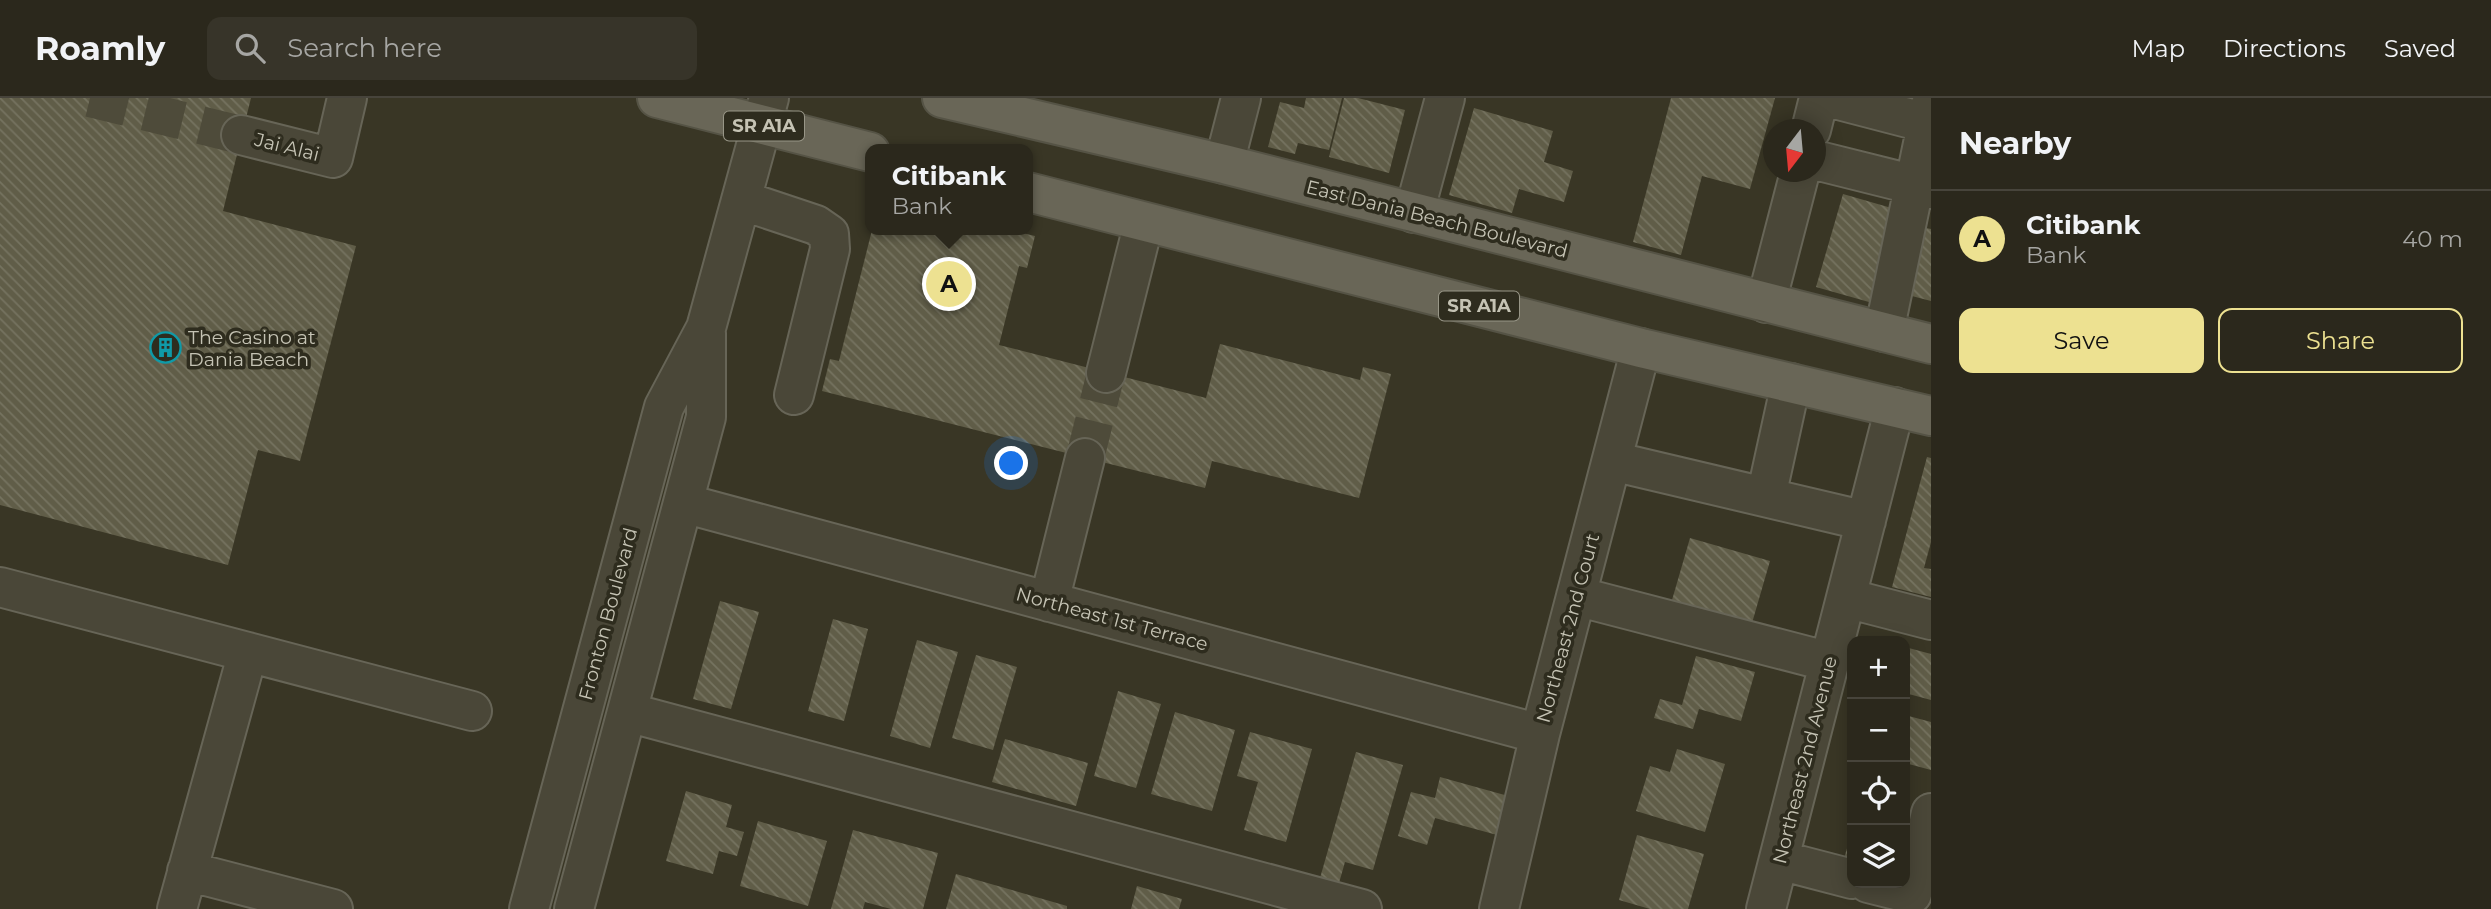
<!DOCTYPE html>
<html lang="en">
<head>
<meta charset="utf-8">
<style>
	:root { --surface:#2b281c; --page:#373429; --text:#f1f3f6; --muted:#a6a6a3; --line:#47443b; --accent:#ede191 }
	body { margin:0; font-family:Montserrat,sans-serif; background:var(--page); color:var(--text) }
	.controls { position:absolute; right:21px; bottom:21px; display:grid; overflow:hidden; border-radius:14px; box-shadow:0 4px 18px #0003 }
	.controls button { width:63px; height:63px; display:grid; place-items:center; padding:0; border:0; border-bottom:2px solid var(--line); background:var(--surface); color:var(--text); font:35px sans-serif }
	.compass { position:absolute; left:1763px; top:21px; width:63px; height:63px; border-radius:50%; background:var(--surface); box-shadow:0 4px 18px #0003; rotate:196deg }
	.you { position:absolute; left:1012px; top:366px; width:24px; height:24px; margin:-18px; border:5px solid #fff; border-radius:50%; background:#1a73e8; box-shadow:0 0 0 10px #1a73e833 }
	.badge { display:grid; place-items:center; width:46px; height:46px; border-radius:50%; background:var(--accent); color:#111; font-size:23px; font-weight:700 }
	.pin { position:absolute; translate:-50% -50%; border:4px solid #fff; box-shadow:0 2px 7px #0006 }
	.popup { position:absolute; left:865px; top:46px; width:168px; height:91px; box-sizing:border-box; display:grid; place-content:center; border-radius:14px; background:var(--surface); filter:drop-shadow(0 2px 5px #0005); font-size:23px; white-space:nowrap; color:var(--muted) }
	.popup b { font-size:26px; color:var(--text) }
	.popup::after { content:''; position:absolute; left:50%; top:100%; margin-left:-14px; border:14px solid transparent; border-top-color:var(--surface) }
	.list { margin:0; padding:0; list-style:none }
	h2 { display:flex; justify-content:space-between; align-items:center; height:91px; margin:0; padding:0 28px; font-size:30px }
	h2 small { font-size:23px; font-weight:400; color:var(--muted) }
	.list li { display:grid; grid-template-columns:46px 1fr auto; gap:21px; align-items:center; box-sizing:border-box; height:98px; padding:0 28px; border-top:2px solid var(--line) }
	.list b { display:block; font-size:26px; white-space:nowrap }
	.list p { margin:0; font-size:23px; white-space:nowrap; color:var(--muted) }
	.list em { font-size:23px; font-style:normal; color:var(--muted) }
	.actions { display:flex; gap:14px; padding:21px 28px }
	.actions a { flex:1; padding:16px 0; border:2px solid var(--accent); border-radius:14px; text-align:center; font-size:24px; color:var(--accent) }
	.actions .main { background:var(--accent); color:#111 }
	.icon { flex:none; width:38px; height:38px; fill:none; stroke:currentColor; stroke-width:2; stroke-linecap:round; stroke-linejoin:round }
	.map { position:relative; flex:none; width:1931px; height:811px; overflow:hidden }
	header { display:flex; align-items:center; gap:42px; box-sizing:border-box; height:98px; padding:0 35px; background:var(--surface); border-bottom:2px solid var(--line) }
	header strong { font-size:33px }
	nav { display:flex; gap:38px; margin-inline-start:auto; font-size:24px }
	.search { width:490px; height:63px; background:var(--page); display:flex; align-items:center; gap:18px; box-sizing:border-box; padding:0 24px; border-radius:14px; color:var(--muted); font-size:26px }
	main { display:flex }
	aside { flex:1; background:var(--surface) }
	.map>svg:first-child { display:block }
</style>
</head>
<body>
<header>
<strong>Roamly</strong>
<div class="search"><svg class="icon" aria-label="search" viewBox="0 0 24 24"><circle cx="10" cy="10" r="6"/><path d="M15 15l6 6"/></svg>Search here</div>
<nav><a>Map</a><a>Directions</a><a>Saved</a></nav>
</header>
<main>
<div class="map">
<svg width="1931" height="811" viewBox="0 0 1931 811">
	<defs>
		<pattern id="building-back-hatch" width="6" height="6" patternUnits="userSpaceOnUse" patternTransform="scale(1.75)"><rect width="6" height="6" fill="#605d48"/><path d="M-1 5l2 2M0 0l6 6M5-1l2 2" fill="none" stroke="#757360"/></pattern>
	</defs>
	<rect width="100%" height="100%" fill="#393625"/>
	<path fill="url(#building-back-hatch)" d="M0,0H251L223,113L356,148L300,363L258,352L228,467L0,407Z
		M1306,0H1342L1329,52L1298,45L1295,56L1268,49L1280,4L1304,10Z
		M1344,0H1358L1405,12L1389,75L1329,59Z
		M1671,0H1775L1750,91L1702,78L1681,157L1633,144Z
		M1474,10L1553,33L1544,64L1573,73L1564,104L1519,91L1512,115L1449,97Z
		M1843,96L1902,113L1876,206L1816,189Z
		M1926,130L1931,131V203L1908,197Z
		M872,132H1010L1035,138L1027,170L1019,168L999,247L1206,300L1220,246L1360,282L1363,269L1391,276L1359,400L1212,363L1205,390L822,293L830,261L839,263Z
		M1927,359L1931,360V444L1924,470L1931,471V499L1892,489Z
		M1690,440L1770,463L1752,525L1672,502Z
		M720,503L759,514L731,611L693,601Z
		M833,521L868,531L844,623L808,613Z
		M917,542L958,554L930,650L890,638Z
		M1905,549L1931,556V602L1905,595Z
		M976,557L1017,569L993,652L952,640Z
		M1696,558L1755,574L1741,623L1699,611L1693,631L1654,620L1660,601L1682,607Z
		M1118,593L1161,606L1136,690L1094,678Z
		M1175,614L1235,632L1212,713L1151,696Z
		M1905,617L1931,624V672L1905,665Z
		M1250,634L1312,651L1286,744L1244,732L1258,684L1237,678Z
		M1005,641L1088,665L1076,708L992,684Z
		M1677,651L1725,666L1705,734L1636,713L1650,668L1670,674Z
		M1356,654L1403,667L1373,772L1345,764L1339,785L1320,780Z
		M1440,679L1519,701L1508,740L1435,720L1427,747L1398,738L1411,694L1435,700Z
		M686,693L732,707L726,729L744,734L737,758L719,753L713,776L666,763Z
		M758,723L827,743L808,808L740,788Z
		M853,732L938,755L923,811H891L865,804L863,811H831Z
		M1852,733V774L1841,771Z
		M1637,737L1704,756L1688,811H1650L1619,802Z
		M956,776L1067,808V811H946Z
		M1137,788L1182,801L1179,811H1131Z"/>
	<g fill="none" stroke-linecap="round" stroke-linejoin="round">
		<path stroke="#4e4b3a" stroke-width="38" stroke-dasharray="38 19" stroke-linecap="butt" d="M90,0L241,37
			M1085,360L1106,275"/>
		<defs>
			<path id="minor" d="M1831,0L1931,26
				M1811,32L1819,0
				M241,37L333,60L347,0
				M1815,62L1931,91
				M1224,66L1241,0
				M741,102L816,127L829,136L830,151L794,297
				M1414,115L1445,0
				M1766,205L1800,74
				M1884,234L1931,7
				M1106,275L1144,124
				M1612,363L1866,423
				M1766,399L1791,285
				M683,405L1540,636
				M0,489L472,613
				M1576,498L1830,564
				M1846,500L1931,522
				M1049,504L1085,360
				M627,614L1362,811
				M1779,762L1852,781
				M187,773L333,811
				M1868,785L1912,796L1931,715
				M177,811L248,554
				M529,811L664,309L706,230L769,0
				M574,811L706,319V235
				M1499,811L1540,636L1641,250
				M1766,811L1895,309"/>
			<path id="major" d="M657,0L870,54
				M942,0L1224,66L1931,246
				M1028,94L1641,250L1931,318"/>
		</defs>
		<use href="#minor" stroke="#676557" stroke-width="42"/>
		<use href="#major" stroke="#555345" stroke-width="42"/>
		<use href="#minor" stroke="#4a4738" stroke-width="38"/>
		<use href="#major" stroke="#696657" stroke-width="38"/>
	</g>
	<defs>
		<symbol id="building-ring" viewBox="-11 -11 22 22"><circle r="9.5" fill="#2e2c1e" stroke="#0f9aa8" stroke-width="1.5"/><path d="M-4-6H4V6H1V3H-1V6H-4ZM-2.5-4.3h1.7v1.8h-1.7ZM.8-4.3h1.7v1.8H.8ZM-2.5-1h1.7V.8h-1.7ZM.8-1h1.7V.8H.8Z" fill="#0f9aa8"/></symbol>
	</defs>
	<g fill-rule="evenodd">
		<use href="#building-ring" x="148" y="232" width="35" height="35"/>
	</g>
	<g text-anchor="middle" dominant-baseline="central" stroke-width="7" stroke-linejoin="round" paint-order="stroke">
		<g fill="#2e2c1e" stroke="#989687" stroke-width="2">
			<rect x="724" y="13.5" width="80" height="29" rx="5"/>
			<rect x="1439" y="193.5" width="80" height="29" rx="5"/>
		</g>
		<g font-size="18" font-weight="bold" fill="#c5c3b4">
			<text x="764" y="28">SR A1A</text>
			<text x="1479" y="208">SR A1A</text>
		</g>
		<g font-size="19" fill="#c5c3b4" stroke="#2e2c1e">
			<text transform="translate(287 49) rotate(14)">Jai Alai</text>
			<text transform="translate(1437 121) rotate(14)">East Dania Beach Boulevard</text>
			<text transform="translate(608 516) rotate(-75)">Fronton Boulevard</text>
			<text transform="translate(1112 521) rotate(15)">Northeast 1st Terrace</text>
			<text transform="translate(1568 530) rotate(-75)">Northeast 2nd Court</text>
			<text transform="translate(1805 662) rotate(-76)">Northeast 2nd Avenue</text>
		</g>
		<g font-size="19" fill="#c5c3b4" stroke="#2e2c1e" text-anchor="start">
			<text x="188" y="239">The Casino at<tspan x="188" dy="22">Dania Beach</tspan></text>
		</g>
	</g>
</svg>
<div class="controls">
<button>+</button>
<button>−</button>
<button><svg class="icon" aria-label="locate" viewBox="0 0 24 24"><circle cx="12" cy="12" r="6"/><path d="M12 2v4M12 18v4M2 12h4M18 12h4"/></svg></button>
<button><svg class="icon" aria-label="layers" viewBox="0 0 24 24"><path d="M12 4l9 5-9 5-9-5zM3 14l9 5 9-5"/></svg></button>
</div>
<svg class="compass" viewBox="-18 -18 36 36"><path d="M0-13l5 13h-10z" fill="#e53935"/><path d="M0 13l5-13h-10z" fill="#a6a6a3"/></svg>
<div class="you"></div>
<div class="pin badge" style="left:949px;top:186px">A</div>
<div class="popup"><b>Citibank</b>Bank</div>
</div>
<aside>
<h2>Nearby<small></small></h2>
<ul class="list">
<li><span class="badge">A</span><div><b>Citibank</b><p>Bank</p></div><em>40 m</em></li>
</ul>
<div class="actions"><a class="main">Save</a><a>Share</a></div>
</aside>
</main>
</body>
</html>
